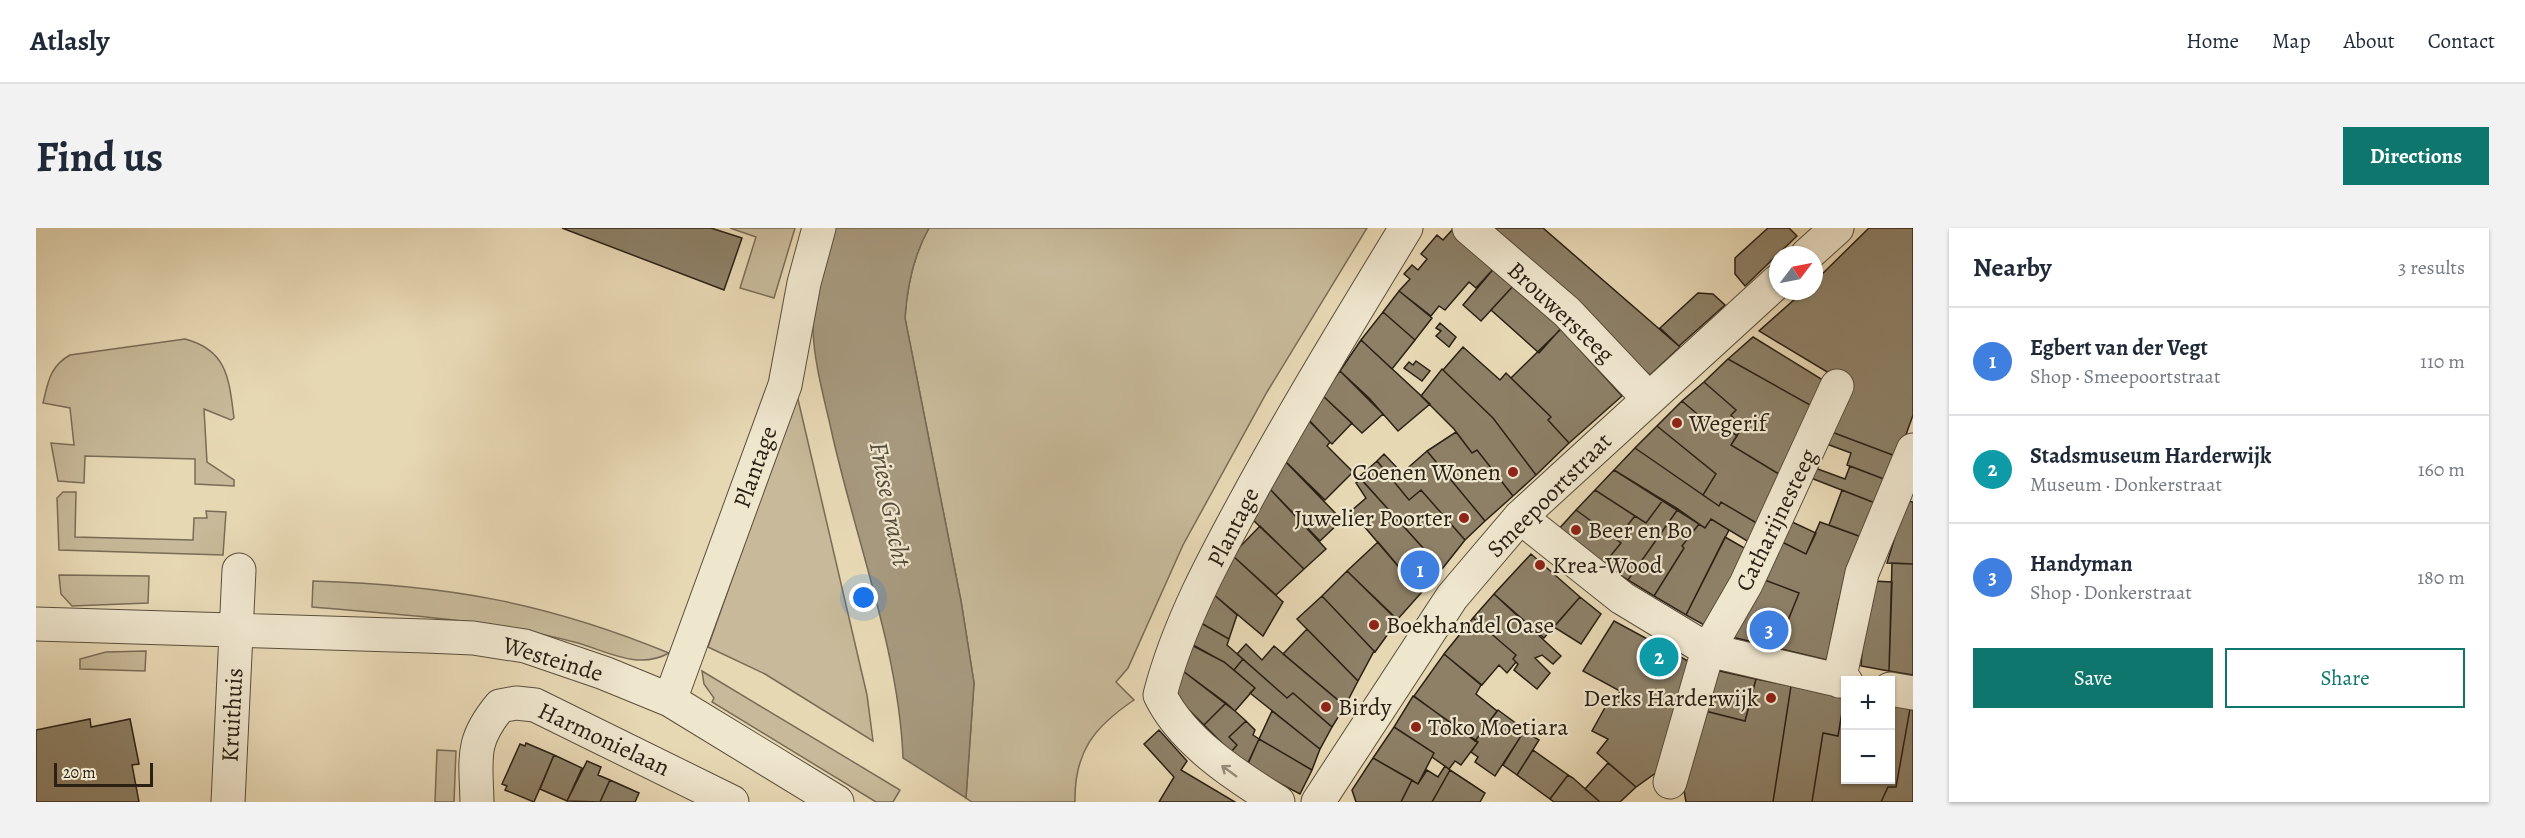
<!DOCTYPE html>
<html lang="en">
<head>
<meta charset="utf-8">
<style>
	:root { --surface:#fff; --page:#f2f2f3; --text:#1f2937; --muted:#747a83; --line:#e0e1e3; --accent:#0f766e }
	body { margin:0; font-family:Alegreya,serif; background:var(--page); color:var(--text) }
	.controls { position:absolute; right:18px; bottom:18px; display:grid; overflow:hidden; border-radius:0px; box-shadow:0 2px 4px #0004 }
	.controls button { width:54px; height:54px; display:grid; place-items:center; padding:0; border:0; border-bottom:2px solid var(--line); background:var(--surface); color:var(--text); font:30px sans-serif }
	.compass { position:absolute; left:1733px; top:18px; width:54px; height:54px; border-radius:50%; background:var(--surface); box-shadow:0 2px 4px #0004; rotate:58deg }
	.scale { position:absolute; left:18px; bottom:15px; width:99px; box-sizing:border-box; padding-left:6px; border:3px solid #2b2014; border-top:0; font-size:16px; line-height:21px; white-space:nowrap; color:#2b2014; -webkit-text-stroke:4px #efe6ce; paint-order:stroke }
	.you { position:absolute; left:828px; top:370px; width:21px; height:21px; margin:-15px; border:4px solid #fff; border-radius:50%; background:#1a73e8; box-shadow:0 0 0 9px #1a73e833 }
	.badge { display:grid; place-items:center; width:39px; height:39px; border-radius:50%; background:var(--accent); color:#fff; font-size:20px; font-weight:700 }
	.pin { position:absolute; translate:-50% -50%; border:3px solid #fff; box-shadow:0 2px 6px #0006 }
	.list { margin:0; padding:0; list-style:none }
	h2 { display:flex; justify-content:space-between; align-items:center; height:78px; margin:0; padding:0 24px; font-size:26px }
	h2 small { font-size:20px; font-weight:400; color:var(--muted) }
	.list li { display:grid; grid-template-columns:39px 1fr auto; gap:18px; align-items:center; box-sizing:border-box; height:108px; padding:0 24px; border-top:2px solid var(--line) }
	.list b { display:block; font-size:22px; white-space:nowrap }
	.list p { margin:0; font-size:20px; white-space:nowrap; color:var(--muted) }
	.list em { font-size:20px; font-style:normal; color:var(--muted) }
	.actions { display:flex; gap:12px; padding:18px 24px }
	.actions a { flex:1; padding:14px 0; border:2px solid var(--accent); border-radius:0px; text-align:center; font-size:21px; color:var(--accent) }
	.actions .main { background:var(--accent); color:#fff }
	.map { position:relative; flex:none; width:1877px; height:574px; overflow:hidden; border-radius:0px }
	header { display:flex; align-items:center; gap:36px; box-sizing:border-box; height:84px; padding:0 30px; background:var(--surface); border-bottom:2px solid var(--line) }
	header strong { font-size:28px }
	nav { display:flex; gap:33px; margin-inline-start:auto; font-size:21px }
	.intro { display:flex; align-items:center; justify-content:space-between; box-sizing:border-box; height:144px; padding:0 36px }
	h1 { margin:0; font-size:42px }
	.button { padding:15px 27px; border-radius:0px; background:var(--accent); color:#fff; font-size:21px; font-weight:700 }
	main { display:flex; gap:36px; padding:0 36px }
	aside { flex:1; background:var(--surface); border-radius:0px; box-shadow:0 2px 4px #0004 }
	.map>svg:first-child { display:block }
</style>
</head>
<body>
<header>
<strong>Atlasly</strong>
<nav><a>Home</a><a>Map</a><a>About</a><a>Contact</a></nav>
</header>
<div class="intro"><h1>Find us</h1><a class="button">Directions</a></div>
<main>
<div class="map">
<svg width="1877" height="574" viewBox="0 0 1877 574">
	<rect width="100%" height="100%" fill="#e7d8b4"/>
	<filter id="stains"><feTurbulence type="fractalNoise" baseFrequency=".00333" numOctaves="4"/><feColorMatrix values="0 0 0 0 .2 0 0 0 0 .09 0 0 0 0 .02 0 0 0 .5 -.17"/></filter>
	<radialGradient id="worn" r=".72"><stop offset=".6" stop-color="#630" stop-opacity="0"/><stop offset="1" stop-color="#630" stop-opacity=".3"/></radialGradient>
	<path fill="#c7b999" stroke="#796c56" stroke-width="1.5" d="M694,0H759L738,70L704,60L720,9Z
		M893,0H1331L1231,164L1147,317L1092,440L1080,454L1098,472C1058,499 1038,524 1039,574H936L930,570L938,455L925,373L869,90C871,59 877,28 893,0Z
		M149,111C191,122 193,150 198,190L195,192L168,181L171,234L198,252V258L159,256V231L49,228L48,255L22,253L15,215L38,217L34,180L7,175C12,154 14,138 34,127Z
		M761,167L831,467L837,513L729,446L672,419Z
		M27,264H40L39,309L157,312L158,290H171L170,283L190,284L187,327L23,322L21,270Z
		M23,347L113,348L112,375L36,378L25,366Z
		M277,353C410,357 509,374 633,425C603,442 572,424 542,415C455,391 366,387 276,379Z
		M110,423L109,443L44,441V431L70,424Z
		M666,443L864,562L857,574H840L676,474L678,470L668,456Z
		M401,522L420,523L418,574H399Z"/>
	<path fill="#a7997e" stroke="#756954" stroke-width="1.5" d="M799,0H893C877,28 871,59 869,90L925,373L938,455L930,570L867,530C863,422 818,307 795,201C788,170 778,134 777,102C776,68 788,32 799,0Z"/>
	<path fill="#8d8067" stroke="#2b2014" stroke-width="1.5" d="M526,0H675L706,10L688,62Z
		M1445,0H1507L1644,119L1614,147Z
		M1732,0H1753L1761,8L1709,58L1699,46V30Z
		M1833,0H1877V187L1862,229L1793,203L1798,148L1723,103L1768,63H1778V54Z
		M1417,1L1460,38L1440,60L1433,54L1409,82L1403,78L1395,88L1363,63L1374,51L1368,46L1376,37L1382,42L1391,31L1385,26L1401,7L1407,12Z
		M1460,38L1479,56L1445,93L1427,77Z
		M1479,56L1527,98L1503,125L1455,82Z
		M1363,63L1396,90L1379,112L1347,84Z
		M1662,65L1677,66L1689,77L1643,118L1624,100Z
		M1347,84L1379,112L1356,141L1325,112Z
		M1404,95L1420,109L1413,119L1400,108L1405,103L1400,100Z
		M1525,101L1586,168L1533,215L1512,192L1515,189L1475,150Z
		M1717,109L1795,157L1783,182L1692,131Z
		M1325,112L1394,176L1362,203L1333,170L1304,143Z
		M1427,119L1464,152L1470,145L1515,189L1512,192L1533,215L1500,247L1457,190L1407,142Z
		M1692,131L1783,182L1751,251L1695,217L1705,201L1695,187L1700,182L1668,154Z
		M1380,133L1394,143L1386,153L1368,140L1373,134L1377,137Z
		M1406,141L1457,190L1500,247L1477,268L1441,222L1436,225L1418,201L1385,168Z
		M1304,143L1347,186L1326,205L1286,167Z
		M1668,154L1700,182L1695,187L1705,201L1701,208L1686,197L1680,202L1646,173Z
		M1286,167L1316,195L1296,216L1271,191Z
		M1646,173L1680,202L1686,197L1701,208L1695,217L1751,251L1729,300L1685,274L1683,278L1667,267L1680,246L1621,198Z
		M1272,191L1294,214L1291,218L1317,244L1289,272L1248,232Z
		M1621,198L1680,246L1667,267L1599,220Z
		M1793,203L1862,229L1853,253L1811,237L1815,225L1788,215Z
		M1420,204L1436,225L1441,222L1477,268L1449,293L1391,223Z
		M1599,220L1683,278L1685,274L1729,300L1721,319L1675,291L1669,300L1578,242Z
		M1391,223L1449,293L1429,312L1385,262L1373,272L1341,233L1348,226L1366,245Z
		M1248,232L1306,292L1284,313L1233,260Z
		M1341,233L1373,272L1385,262L1429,312L1406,341L1323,249Z
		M1814,238L1853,253L1844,277L1775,250L1779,240L1809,251Z
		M1578,242L1627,272L1610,295L1559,262Z
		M1325,251L1406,341L1385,365L1315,283L1330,270L1320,255Z
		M1233,260L1290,321L1268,341L1215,290Z
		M1559,262L1599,288L1580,311L1540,282Z
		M1806,262L1844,277L1831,311L1793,297Z
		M1627,272L1642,281L1592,352L1567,337L1585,315L1580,311L1599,288L1610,295Z
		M1870,273L1877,274V336L1851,335Z
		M1642,281L1663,296L1646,318L1648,320L1618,368L1592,352Z
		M1540,282L1585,315L1567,337L1521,303Z
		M1675,291L1693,302L1650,387L1618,368L1648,320L1646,318L1663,296L1669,300Z
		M1754,293L1780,305L1770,326L1744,313Z
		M1784,294L1831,311L1803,372L1791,432L1741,420L1763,365L1726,351L1744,313L1770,326Z
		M1224,298L1268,341L1240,367L1196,327Z
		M1689,309L1717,325L1679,403L1650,387Z
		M1342,314L1385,365L1361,392L1311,343Z
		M1495,326L1544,369L1508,410L1458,366Z
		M1196,327L1247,374L1227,408L1176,365Z
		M1856,335L1877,336V447L1853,443Z
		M1311,343L1362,392L1339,424L1286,368Z
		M1726,351L1763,365L1741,420L1696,409Z
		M1837,353L1856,354L1853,443L1825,438L1830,366Z
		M1176,365L1201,387L1193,411L1165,395Z
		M1458,366L1525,428L1517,436L1506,427L1499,430L1514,445L1501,461L1478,442L1482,436L1477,431L1480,427L1437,390Z
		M1286,368L1338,423L1322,453L1261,391Z
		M1544,369L1565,386L1545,416L1518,399Z
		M1437,390L1480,427L1477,431L1480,434L1471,445L1463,437L1446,457L1408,426Z
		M1578,393L1654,434L1621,544L1600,559L1561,525L1572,511L1556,503L1576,467L1580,470L1584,463L1547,443Z
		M1165,395L1193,411L1191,417L1207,431L1198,442L1188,434L1157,418Z
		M1271,401L1322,453L1309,478L1247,426Z
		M1210,416L1226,432L1238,418L1309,478L1296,499L1257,465L1251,470L1201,426Z
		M1157,417L1188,434L1219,460L1199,483L1147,443Z
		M1408,426L1445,457L1440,466L1461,483L1439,513L1378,468Z
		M1207,431L1251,470L1257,465L1296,499L1284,521L1214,465L1219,460L1198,442Z
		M1679,442L1720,451L1709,493L1669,483Z
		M1147,443L1190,475L1168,497L1138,467Z
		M1720,451L1755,458L1737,574H1650L1648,562L1669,483L1709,493Z
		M1755,458L1809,467L1802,508L1787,505L1776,574H1737Z
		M1809,467L1810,552H1854V477L1874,481L1860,559H1852L1845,574H1776L1787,505L1802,508Z
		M1377,468L1442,514L1425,537L1419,533L1413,541L1396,529L1398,525L1358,499Z
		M1190,475L1210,493L1193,509L1201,517L1195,524L1168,497Z
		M1874,481L1877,482V574H1845L1852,559H1860Z
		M1462,482L1489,502L1459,548L1439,534L1442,529L1435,524L1442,514L1439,513Z
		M1236,483L1284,521L1276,542L1223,511Z
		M54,491L55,499L94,491L103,536L96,537L103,574H0V502Z
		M1210,493L1219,502L1217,507L1223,511L1211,537L1195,524L1201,517L1193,509Z
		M1358,499L1398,525L1382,556L1337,530Z
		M1123,502L1151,533L1145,542L1199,574H1123L1138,549L1108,516Z
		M1488,503L1503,512L1481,547L1467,537Z
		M1223,511L1276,542L1264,566L1211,538Z
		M490,515L518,527L498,574L469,562L471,558L466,556L484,516L489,518Z
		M1497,522L1532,547L1514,571L1481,547Z
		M518,527L546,540L531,573L504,561Z
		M1337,530L1376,552L1365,574H1320L1316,562Z
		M551,533L565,539L562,547L574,552L564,574L531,573Z
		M1572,535L1600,559L1584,574H1564L1549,561Z
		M1409,538L1414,542L1396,574H1365L1376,552L1382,556L1391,542L1402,549Z
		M1414,542L1449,565L1444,574H1396Z
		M1532,547L1537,550L1564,574H1518L1514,571Z
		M574,552L603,565L599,574H564Z"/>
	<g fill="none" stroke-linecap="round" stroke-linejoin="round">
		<defs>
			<path id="minor" d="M1433,0L1531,84L1613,171
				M1771,27L1801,0
				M1484,289L1586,370L1672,422L1810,454
				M0,396L390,408L437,410L489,418L568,445L634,472L801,574
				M1803,453L1826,345L1877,222
				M1854,461L1877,465
				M634,472L749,157L768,55L783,0
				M1634,554L1672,422L1710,356L1801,158
				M192,574L203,342
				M441,574C440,530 434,514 464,478L480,475L499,477L696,574
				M1242,574C1200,548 1146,513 1124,467C1142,396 1180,327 1215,263C1264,174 1317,87 1370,0
				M1282,574L1416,369L1484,289L1742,53"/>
		</defs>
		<use href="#minor" stroke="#5a4e3c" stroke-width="35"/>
		<use href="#minor" stroke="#efe6ce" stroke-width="33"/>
	</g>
	<defs><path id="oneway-shaft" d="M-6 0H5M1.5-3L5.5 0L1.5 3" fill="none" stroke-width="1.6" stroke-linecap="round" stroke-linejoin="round" transform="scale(1.5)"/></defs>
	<use stroke="#978d7a" href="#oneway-shaft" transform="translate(1193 543) rotate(-144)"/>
	<g fill="#8f2418" stroke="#efe6ce" stroke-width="2">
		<circle cx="1641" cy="195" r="6"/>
		<circle cx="1477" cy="244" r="6"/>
		<circle cx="1428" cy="290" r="6"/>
		<circle cx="1540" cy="302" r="6"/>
		<circle cx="1504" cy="337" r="6"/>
		<circle cx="1338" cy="397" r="6"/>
		<circle cx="1735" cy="470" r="6"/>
		<circle cx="1290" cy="479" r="6"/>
		<circle cx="1380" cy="499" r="6"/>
	</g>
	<g text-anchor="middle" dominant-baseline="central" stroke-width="4.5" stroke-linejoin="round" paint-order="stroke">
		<g font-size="24" fill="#2b2014" stroke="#efe6ce">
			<text transform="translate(1525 84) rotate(43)">Brouwersteeg</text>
			<text transform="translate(719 239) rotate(-70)">Plantage</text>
			<text transform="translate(1513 267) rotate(-45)">Smeepoortstraat</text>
			<text transform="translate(1740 292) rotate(-64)">Catharijnesteeg</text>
			<text transform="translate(1197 299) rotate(-63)">Plantage</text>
			<text transform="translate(517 431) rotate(17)">Westeinde</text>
			<text transform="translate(196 487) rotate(-87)">Kruithuis</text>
			<text transform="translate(568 511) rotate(25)">Harmonielaan</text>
		</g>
		<g font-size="24" fill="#2b2014" stroke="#efe6ce" text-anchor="start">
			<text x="1653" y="195">Wegerif</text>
			<text x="1465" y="244" text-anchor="end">Coenen Wonen</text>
			<text x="1416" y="290" text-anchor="end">Juwelier Poorter</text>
			<text x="1552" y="302">Beer en Bo</text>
			<text x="1516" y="337">Krea-Wood</text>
			<text x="1350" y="397">Boekhandel Oase</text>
			<text x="1723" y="470" text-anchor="end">Derks Harderwijk</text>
			<text x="1302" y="479">Birdy</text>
			<text x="1392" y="499">Toko Moetiara</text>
		</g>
		<g font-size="26" font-style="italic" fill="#564a39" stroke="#efe6ce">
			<text transform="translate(854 276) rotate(79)">Friese Gracht</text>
		</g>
	</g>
	<rect width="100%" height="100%" filter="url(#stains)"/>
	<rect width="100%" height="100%" fill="url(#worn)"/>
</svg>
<div class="controls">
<button>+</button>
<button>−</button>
</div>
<svg class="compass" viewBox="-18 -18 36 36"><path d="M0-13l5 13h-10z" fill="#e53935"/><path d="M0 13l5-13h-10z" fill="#747a83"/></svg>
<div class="scale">20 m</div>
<div class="you"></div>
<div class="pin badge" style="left:1384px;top:342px;background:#3f7fe0">1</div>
<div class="pin badge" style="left:1623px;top:429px;background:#0f9aa8">2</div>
<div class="pin badge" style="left:1733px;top:402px;background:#3f7fe0">3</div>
</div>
<aside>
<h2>Nearby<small>3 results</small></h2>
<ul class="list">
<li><span class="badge" style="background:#3f7fe0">1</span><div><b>Egbert van der Vegt</b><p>Shop · Smeepoortstraat</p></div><em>110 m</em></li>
<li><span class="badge" style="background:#0f9aa8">2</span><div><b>Stadsmuseum Harderwijk</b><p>Museum · Donkerstraat</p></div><em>160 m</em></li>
<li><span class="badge" style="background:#3f7fe0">3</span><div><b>Handyman</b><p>Shop · Donkerstraat</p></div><em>180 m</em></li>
</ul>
<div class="actions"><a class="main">Save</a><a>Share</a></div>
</aside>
</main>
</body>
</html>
